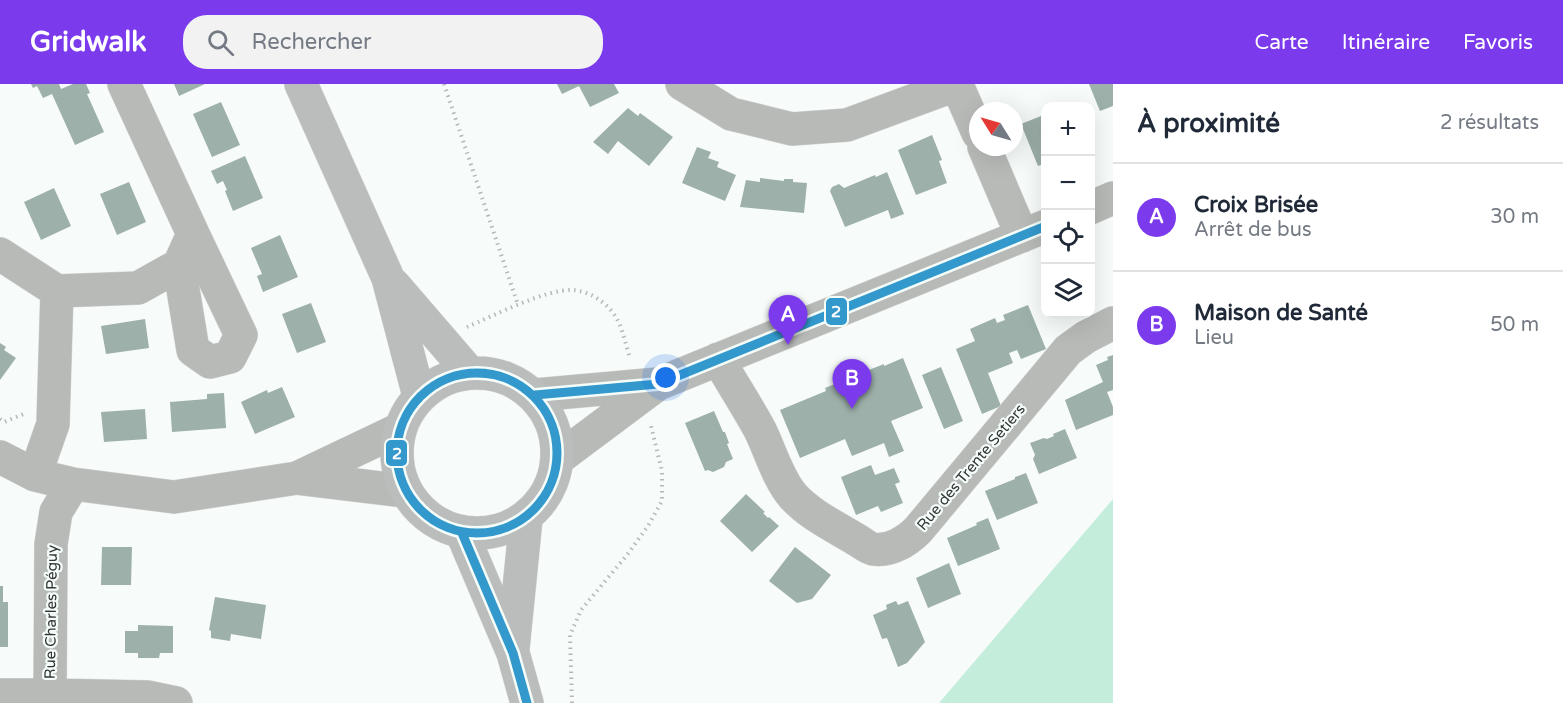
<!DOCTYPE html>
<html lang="fr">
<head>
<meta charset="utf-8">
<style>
	:root { --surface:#fff; --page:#f2f2f3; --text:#1f2937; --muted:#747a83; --line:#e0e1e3; --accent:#7c3aed }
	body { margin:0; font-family:"Varela Round",sans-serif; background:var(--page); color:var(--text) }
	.controls { position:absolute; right:18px; top:18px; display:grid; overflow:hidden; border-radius:12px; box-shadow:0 6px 24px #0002 }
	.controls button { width:54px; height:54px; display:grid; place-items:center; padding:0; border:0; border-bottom:2px solid var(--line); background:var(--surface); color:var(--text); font:30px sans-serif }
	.compass { position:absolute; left:969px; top:18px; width:54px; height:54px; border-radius:50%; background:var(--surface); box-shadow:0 6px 24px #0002; rotate:307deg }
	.you { position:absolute; left:666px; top:294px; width:21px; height:21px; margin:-15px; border:4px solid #fff; border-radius:50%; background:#1a73e8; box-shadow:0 0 0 9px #1a73e833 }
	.badge { display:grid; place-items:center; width:39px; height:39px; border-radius:50%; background:var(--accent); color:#fff; font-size:20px; font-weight:700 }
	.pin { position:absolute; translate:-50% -50px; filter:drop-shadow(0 2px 3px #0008) }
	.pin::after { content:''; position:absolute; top:32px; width:21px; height:18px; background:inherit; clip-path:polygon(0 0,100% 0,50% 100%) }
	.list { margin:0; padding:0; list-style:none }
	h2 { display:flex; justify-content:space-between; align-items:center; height:78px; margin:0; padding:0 24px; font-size:26px }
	h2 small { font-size:20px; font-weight:400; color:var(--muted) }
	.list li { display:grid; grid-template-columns:39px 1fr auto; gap:18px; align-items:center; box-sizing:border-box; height:108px; padding:0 24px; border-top:2px solid var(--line) }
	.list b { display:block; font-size:22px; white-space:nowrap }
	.list p { margin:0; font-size:20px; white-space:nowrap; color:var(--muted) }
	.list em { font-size:20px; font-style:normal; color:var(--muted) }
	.icon { flex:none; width:33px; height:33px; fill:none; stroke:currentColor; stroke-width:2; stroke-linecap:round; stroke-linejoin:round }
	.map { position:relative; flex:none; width:1113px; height:619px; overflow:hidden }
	header { display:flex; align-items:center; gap:36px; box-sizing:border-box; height:84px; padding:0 30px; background:var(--accent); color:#fff }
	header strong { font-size:28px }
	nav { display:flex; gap:33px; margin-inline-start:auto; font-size:21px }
	.search { width:420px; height:54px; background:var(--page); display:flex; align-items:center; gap:15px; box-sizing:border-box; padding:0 21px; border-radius:24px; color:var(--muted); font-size:22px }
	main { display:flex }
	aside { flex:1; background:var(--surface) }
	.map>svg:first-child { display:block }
</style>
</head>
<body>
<header>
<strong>Gridwalk</strong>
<div class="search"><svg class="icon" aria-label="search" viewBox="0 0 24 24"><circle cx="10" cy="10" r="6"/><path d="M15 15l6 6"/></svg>Rechercher</div>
<nav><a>Carte</a><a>Itinéraire</a><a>Favoris</a></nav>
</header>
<main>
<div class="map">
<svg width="1113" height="619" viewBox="0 0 1113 619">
	<rect width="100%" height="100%" fill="#f7fbf9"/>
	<path fill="#c4eddc" d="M1113,415V619H939Z"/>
	<path fill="#9db0a9" d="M31,0H59L61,5L73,0H86L90,9L87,10L104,48L75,61L52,10L43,14L37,2L33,4Z
		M174,0H205L179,12Z
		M557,0H614L619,9L590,23L579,2L562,10Z
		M1089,0H1113V22L1100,27Z
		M221,18L240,61L212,73L193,30Z
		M628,24L638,32L640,29L673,53L649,82L618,57L608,70L593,58Z
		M1046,30V79L1038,82L1021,40Z
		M932,51L942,76L939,77L947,99L916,111L898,66Z
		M697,63L711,68L708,74L719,78L717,83L736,91L725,117L682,99Z
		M245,72L263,114L233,127L225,107L227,106L223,97L217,100L211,87Z
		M887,88L904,130L891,135L888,126L845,143L830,107L832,103L839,100L844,104L875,91L876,93Z
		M760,94L784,97V95H793V98L807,99L804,129L740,123L746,96L760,98Z
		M129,98L146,138L117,151L100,110Z
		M54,104L71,142L41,156L24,118Z
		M280,151L298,193L263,208L257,192L262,190L251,164Z
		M311,219L326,258L297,269L282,230Z
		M1028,221L1046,265L1021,275L1017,266L1009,269L1013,279L988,289L1001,322L982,330L956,265L975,257L970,245L995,234L997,239L1005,236L1003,231Z
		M145,235L149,264L106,270L101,242Z
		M0,259L6,263L4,266L16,274L0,296Z
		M1113,271V306L1107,308L1113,323V331L1076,346L1065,316L1103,298L1096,281L1108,276L1107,273Z
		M903,274L923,324L891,337L904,367L889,373L884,359L852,372L845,355L800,374L780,326L826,307L825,304L850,294L851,296L870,288L869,286L884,280V282Z
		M941,283L963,337L944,345L922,291Z
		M282,303L295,333L255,350L241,318L267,306L268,309Z
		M224,309L226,344L172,348L170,318L207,315V310Z
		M145,325L147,355L104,358L101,328Z
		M714,327L723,348H725L729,359L727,360L733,375L726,378L724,383L713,388L708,386L705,387L685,339Z
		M1065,345L1077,374L1039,390L1033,375L1035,371L1030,359L1044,354L1047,355L1054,352L1053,350Z
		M871,381L875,391L894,384L900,398L895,400L903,419L881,428L878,422L856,431L841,393Z
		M1026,389L1038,419L997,436L985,407L1015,395V393Z
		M746,410L765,428L763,429L768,434L769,433L779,442L752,468L720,437Z
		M988,434L1000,465L958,482L947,454L977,441L976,439Z
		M102,463H132L131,501H101Z
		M795,463L831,491L812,515L797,519L769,497Z
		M949,479L961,510L928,524L916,494Z
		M0,502H3V518H8V563H0Z
		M215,513L266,521L261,555L231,550L230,557L211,554V547L209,546Z
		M896,517L898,521L908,517L925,558L907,579L898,583L887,554L882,555L873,531L887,525L886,521Z
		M138,541L173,542V569H160L159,574H138V569H125V547H138Z"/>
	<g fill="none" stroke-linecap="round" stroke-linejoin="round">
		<defs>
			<path id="minor" d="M682,0L731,30L792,45L847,41L958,0
				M957,1L978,49
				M984,63L1022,152
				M1090,124L1113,114
				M0,170L57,207L53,340L35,391
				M179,181L193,266L210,278L230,273L241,251L193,150
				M57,207L138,204L179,181L193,150L124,0
				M718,275C732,299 747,322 760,346C770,366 778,395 793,412C810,431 836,443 857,456C862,459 868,464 873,465C890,468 907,457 918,446L1068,266L1086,253L1113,239
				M535,311L658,300L1046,142
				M0,373L35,391L73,400L174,413L297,394L405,407
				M559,374L658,300
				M297,394L400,345
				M0,611H50L51,460L56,428L73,400
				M50,611L147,613L176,619"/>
			<path id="major" d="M301,0L388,194L419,312
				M394,201L469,288
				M397 369a80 80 0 1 1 160 0a80 80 0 1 1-160 0Z
				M462,449L513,569L527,619
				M513,564L526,435"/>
		</defs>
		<use href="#minor" stroke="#d5d7d6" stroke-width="34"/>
		<use href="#major" stroke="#d5d7d6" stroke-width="34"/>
		<path stroke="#b6b8b7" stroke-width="4" stroke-dasharray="1.5 4.5" stroke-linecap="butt" d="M444,0L518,221
			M467,243C493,232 546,205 572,206C590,207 608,219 617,235C623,246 626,262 630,274
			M0,335L4,338L26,329
			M572,619L570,551L581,526L627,471L648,442L662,417V387L651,342"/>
		<use href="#minor" stroke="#b8bab8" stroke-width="33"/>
		<use href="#major" stroke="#bbbdbc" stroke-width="33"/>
		<defs>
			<path id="bus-1" d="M397 369a80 80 0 1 1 160 0a80 80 0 1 1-160 0Z
				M535,311L658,300L1046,142
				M462,449L513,569L527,619"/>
		</defs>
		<use href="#bus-1" stroke="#f5fdfa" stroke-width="14"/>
		<use href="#bus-1" stroke="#39c" stroke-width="9"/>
	</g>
	<g text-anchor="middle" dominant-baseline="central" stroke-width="4.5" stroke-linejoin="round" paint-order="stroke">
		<g font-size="15" fill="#333635" stroke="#f5fdfa">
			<text transform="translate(971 383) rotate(-50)">Rue des Trente Setiers</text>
			<text transform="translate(51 528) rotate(-89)">Rue Charles Péguy</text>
		</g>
	</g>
	<g stroke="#f5fdfa" stroke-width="2">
		<rect x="825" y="213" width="23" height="29" rx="6" fill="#39c"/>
		<rect x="385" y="355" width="23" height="28" rx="6" fill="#39c"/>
	</g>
	<g font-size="16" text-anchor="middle" font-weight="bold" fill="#fff">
		<text x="836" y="233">2</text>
		<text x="397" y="375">2</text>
	</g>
</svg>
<div class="controls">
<button>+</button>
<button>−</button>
<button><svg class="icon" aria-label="locate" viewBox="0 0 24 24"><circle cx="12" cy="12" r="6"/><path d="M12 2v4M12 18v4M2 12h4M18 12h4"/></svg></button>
<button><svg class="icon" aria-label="layers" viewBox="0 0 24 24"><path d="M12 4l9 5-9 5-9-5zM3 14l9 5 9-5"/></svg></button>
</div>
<svg class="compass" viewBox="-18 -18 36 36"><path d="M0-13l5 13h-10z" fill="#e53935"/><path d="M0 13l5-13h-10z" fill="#747a83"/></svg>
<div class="you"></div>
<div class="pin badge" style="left:788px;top:261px">A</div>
<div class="pin badge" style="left:852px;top:325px">B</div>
</div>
<aside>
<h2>À proximité<small>2 résultats</small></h2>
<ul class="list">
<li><span class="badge">A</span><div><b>Croix Brisée</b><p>Arrêt de bus</p></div><em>30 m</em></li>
<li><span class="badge">B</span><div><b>Maison de Santé</b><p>Lieu</p></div><em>50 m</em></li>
</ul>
</aside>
</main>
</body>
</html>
